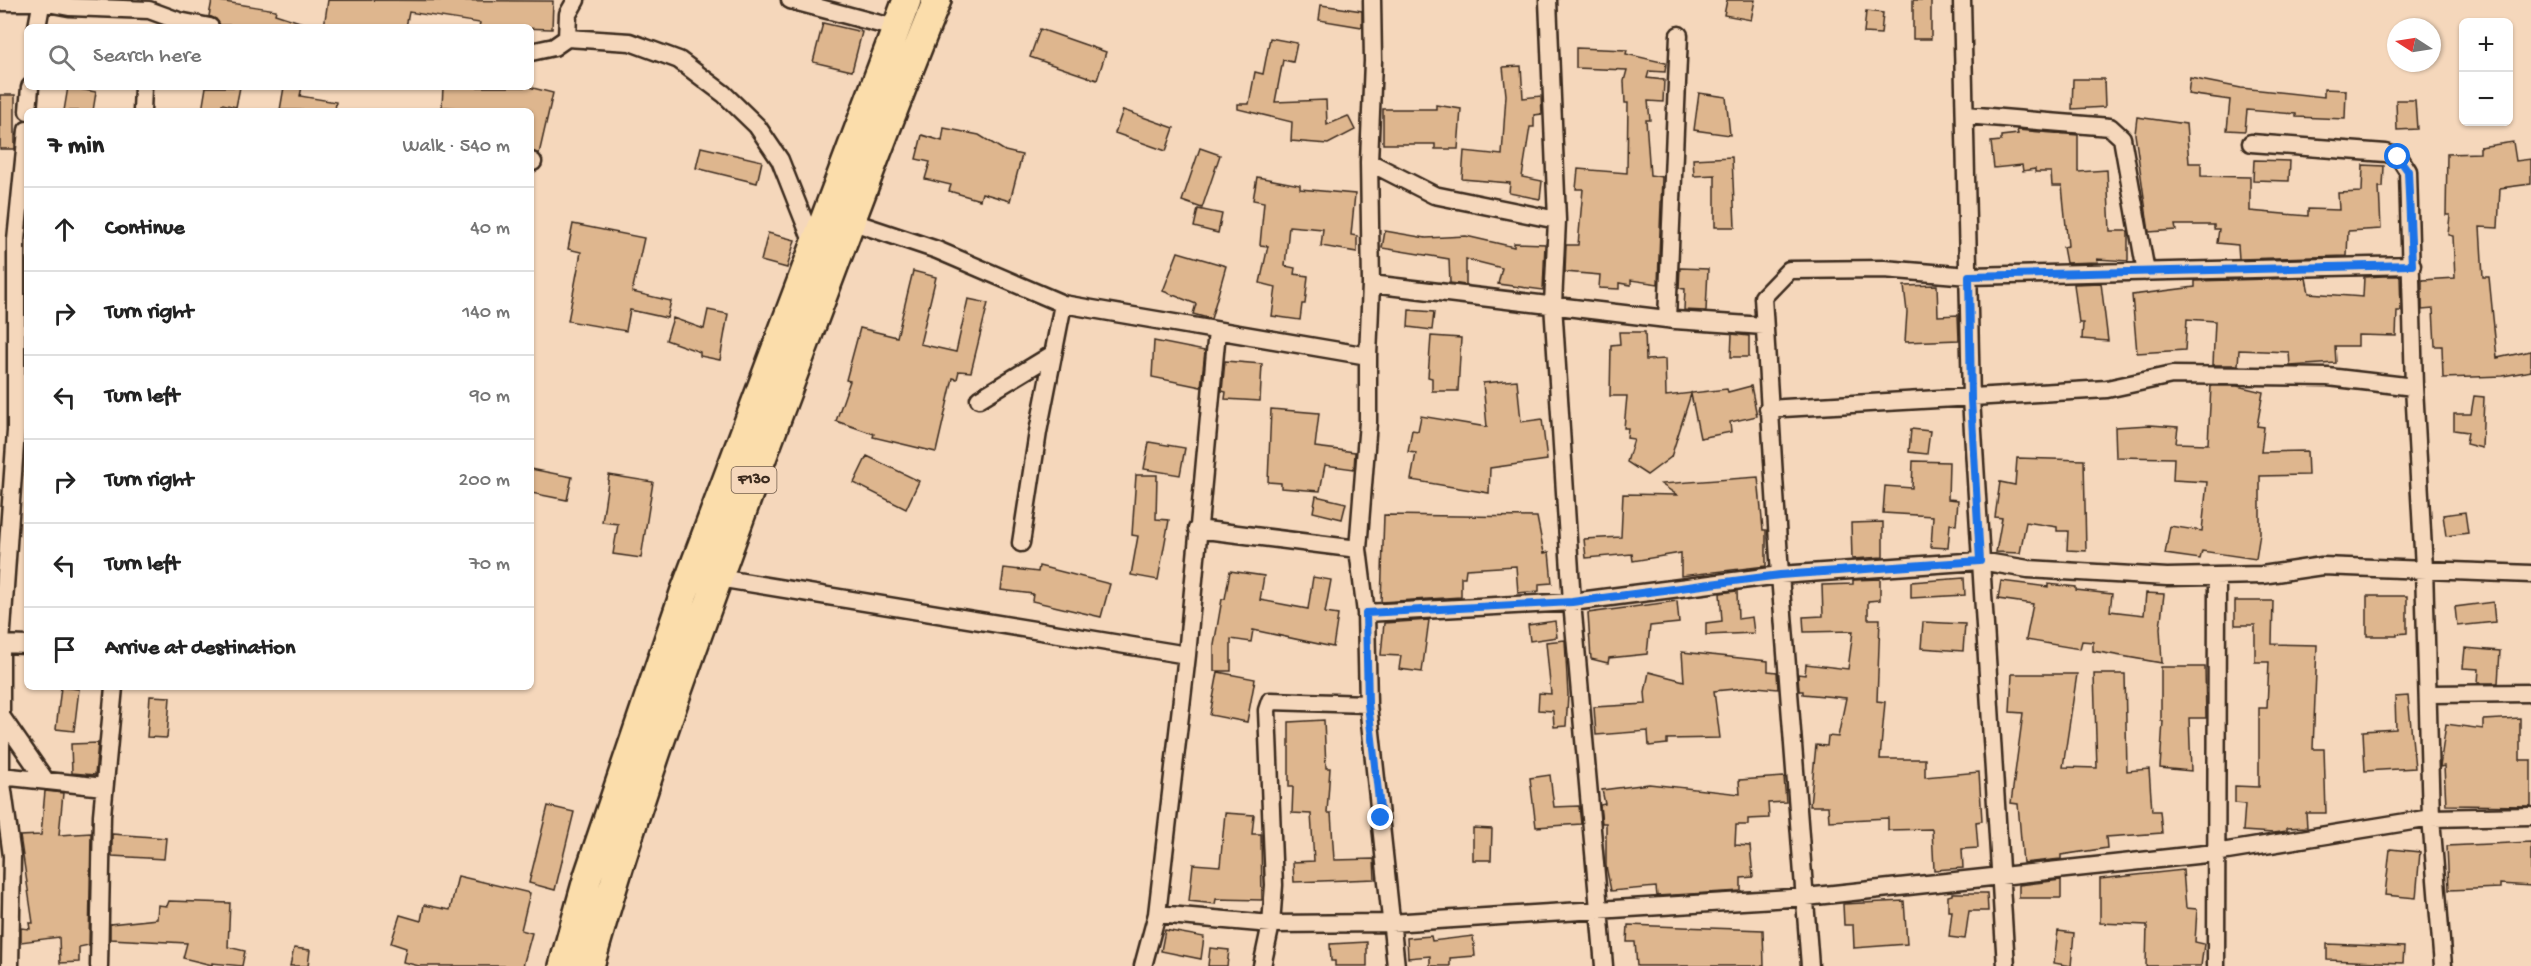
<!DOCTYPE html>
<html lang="en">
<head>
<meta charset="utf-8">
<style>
	:root { --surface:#fff; --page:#f6f6f6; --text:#222; --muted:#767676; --line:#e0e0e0 }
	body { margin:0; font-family:"Gochi Hand",sans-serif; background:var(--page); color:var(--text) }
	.controls { position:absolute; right:18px; top:18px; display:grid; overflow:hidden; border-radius:9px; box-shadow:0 2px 4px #0004 }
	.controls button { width:54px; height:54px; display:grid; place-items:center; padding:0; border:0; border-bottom:2px solid var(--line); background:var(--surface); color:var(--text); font:30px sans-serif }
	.compass { position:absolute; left:2387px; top:18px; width:54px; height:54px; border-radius:50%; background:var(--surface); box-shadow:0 2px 4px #0004; rotate:282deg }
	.stop { position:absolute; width:18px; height:18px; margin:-14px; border:4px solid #1a73e8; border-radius:50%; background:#fff }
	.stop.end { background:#1a73e8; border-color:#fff; box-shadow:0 2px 6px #0008 }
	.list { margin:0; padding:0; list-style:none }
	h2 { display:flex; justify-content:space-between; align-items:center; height:78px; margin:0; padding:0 24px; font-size:26px }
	h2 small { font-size:20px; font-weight:400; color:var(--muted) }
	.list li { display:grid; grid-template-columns:39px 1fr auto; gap:18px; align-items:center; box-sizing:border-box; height:84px; padding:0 24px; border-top:2px solid var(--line) }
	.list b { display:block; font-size:22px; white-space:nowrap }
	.list em { font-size:20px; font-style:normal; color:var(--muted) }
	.icon { flex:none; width:33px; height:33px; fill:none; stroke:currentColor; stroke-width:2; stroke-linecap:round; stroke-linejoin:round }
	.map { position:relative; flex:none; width:2531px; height:966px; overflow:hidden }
	.search { position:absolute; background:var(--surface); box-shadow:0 2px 4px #0004; left:24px; top:24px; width:510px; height:66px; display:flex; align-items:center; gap:15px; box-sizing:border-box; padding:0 21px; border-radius:9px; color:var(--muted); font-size:22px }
	.panel { position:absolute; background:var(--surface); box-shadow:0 2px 4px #0004; left:24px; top:108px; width:510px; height:582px; border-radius:9px }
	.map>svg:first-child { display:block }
</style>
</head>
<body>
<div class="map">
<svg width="2531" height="966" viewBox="0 0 2531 966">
	<rect width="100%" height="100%" fill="#f5d7bb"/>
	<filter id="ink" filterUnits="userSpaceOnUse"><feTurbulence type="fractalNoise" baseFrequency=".0167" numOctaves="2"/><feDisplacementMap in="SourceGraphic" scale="12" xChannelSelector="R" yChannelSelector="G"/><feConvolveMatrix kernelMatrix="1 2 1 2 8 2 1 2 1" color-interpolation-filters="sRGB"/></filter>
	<g filter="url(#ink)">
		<path fill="#deb68e" stroke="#3b2a1e" stroke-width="1.5" d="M212,0L276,10L275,14L306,24L305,27L220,25L216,19L209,16Z
			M328,0L553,1L552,29L479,27L480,23L409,12L406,27H324Z
			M1727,0H1755L1751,20L1724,15Z
			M1913,0H1931V39H1913Z
			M1321,5L1362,11V27L1319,20Z
			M1866,11L1883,13L1881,34L1864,33Z
			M823,23L862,32L852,71L813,62Z
			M1040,29L1106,52L1097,80L1030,57Z
			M1270,38L1297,43L1293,62L1283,60L1275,102L1326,100L1327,125L1348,116L1355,130L1328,144L1291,141L1292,122L1238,109V104H1249L1255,72L1263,74Z
			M1576,48L1627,50L1626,54L1666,63L1665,72L1649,71L1647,78L1664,80L1663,102L1648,101L1650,120H1646L1650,175L1662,177L1658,284L1631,280V285L1619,283V289L1599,288L1600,275L1565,272L1566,245H1578L1583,189H1576L1578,169L1627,173L1628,103H1625L1624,81L1627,70L1576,68Z
			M1521,66L1523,98L1541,96L1542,114L1534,115V127H1530L1522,177L1542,181L1540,199L1509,193L1510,183L1462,179L1464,151L1502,155L1506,95L1503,67Z
			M2190,78L2241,88L2324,97V89L2346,90L2345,119L2296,117V114L2247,110L2245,131L2227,130L2230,100L2188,94Z
			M2073,79H2104L2105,107L2072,109Z
			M68,87L96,92L93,111H64Z
			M206,87H240L236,107L222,104L221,111H202Z
			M284,87H302L300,96L336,102L335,111L280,110Z
			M443,87H529L553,93L539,154L531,151V111H458L459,108L442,107Z
			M1699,93L1726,97L1730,135L1694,130Z
			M0,95H15V149H0Z
			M2396,100H2415L2417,129L2397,130Z
			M1436,105L1461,109L1458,149H1435V144H1383V109H1436Z
			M1123,110L1174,128L1166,151L1115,133Z
			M2137,117L2186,124L2189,163H2201V176L2250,177V211L2308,216V209L2339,210L2338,193L2362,192L2363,165L2384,166L2383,187H2379L2381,229L2348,231L2347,256L2239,259L2238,245L2217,243L2219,229H2214V225H2175L2176,230L2149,232L2135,134Z
			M944,128L979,135L1005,151L1022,155L1010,201L982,193L980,200L949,191L951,185L925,179L930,162L916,159L922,135L942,141Z
			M2017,130L2078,135V172L2107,170L2110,231H2128V261L2097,259L2098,262L2066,263L2063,247L2068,246L2062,186H2052L2051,172H2035V169L2023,171L2022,165L1994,168L1991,142L2001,141V136L2018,134Z
			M2513,142L2516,161L2531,159V184L2500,188L2498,228L2480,227L2483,277H2489L2497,358L2531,351V371L2503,376L2443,378L2442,346H2435L2433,309L2422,310V280L2455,278L2453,236L2448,235L2450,215H2446L2447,154L2480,153V147Z
			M701,147L762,161L757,183L696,168Z
			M1200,148L1220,155L1202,208L1182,201Z
			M1732,157L1735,227H1715V175L1694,176L1693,159Z
			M2254,160L2290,161L2289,181L2253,180Z
			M1257,177L1300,185V189L1355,194L1351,235L1357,236V252L1321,246L1323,229L1289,226L1285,266L1295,268L1294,274L1308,276L1305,304H1302L1300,320L1272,316L1276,287L1260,283L1268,246L1260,245L1264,202L1253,200Z
			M1198,209L1222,214L1218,233L1194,227Z
			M573,224L644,238L632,292L671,301L667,318L630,310L626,331L568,321L581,252L568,249Z
			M1385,231L1426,238L1466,236L1514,247V243L1545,244L1543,290L1498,284L1502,268L1466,259V285L1450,283L1449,259L1382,248Z
			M768,233L795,240L787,268L761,261Z
			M1178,252L1226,266L1211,319L1193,314L1196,304L1163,291Z
			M1680,268L1708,269L1706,311L1684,310L1685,289L1679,288Z
			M913,271L936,277L920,344L956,352L968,299L988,303L971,372L959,371L957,379L953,378L936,452L873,437L874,434L836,421L850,381L846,380L860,328L897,337Z
			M2383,276H2400L2401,311H2397L2396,336L2358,335V346H2335L2336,363L2290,366L2289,352L2239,350L2238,365H2213L2215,321L2187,319L2185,350L2137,353L2132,295L2195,287V281L2306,278L2309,293L2363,297L2364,277Z
			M2101,283L2108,341L2082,339L2083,323H2079L2074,284Z
			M1937,285L1938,316L1958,315L1959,340L1905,342L1907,312L1904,286Z
			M708,310L728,314L720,360L700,356V352L666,340L673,318L704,329Z
			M1409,310L1434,312L1432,330L1408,327Z
			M1619,332H1645L1646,360L1665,359L1666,396L1727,389L1728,392L1751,386L1757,416L1730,422L1731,432L1700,438L1691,394L1671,457L1647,475L1627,462L1634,439L1627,438L1628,428H1624L1627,396H1610L1611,345L1620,344Z
			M1732,334L1749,336V357H1731Z
			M1431,336L1461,338L1458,391H1432V378L1428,377Z
			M1154,341L1205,351L1201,387L1152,377Z
			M1225,361L1262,364L1260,401L1225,399L1226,392L1222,391Z
			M1517,380L1521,422L1542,419L1547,460L1490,468L1489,493L1411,480L1416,453L1408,452L1412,430L1418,431L1421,416L1487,427L1483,383Z
			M2211,386H2237L2263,392L2257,426L2264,427L2261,452L2307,451L2308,475L2260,476V533L2256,559L2202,551L2200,559L2165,554L2170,526L2202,531L2207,482L2173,480L2174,458L2116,457L2115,427L2150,425L2178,427L2176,443L2208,444Z
			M2474,396L2484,397L2482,448L2466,444L2468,432L2454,430V414H2471Z
			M1271,409L1319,413L1315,447L1355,452L1354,469L1325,465L1320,491L1281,488V483L1268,482Z
			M1911,429L1930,431L1927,454L1909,452Z
			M1149,442L1185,448L1180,475L1144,469Z
			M867,456L919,481L906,509L854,483Z
			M2017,458L2084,460L2086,551L2067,550L2068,531H2057V527L2026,522L2020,553L1996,552L2002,518L1995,517L2000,482L2015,485Z
			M1913,461L1949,462L1948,499L1958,500L1956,525L1950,524L1948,548L1931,547L1933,516L1883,513L1885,486L1912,488Z
			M531,469L572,477L567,500L531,493Z
			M609,475L653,482L641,558L613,554L618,524L602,522Z
			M1136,475H1157L1156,519L1169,520L1158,580L1131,575L1138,536L1132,535Z
			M1758,477L1763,530H1766V566L1681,576V553L1633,561L1632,554L1586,558L1584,539L1621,537L1623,494L1677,495L1661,484Z
			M1316,496L1346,503L1342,519L1313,512Z
			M2465,512L2468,533L2446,536L2443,515Z
			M1384,515L1537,517L1544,553L1549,552L1552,583L1539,584V591L1518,593L1516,566L1466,569L1465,577H1461V597L1381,602Z
			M1883,522V557L1852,559L1851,523Z
			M1039,566L1110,584L1101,617L1032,601L1033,594L1001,590L1004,568L1038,572Z
			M1230,571L1264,576L1260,600L1308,609L1313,577L1331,580L1325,613L1338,615L1333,647L1253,630L1251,642L1231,639V671H1214V645L1222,599H1225Z
			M1964,578L1965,595L1911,598V582Z
			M1880,579V600L1868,601V619H1880L1877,701L1885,702L1880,759H1925V777L1979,772L1982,821L1976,822L1978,848L1962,849L1963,868L1934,870L1932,829L1888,830V818L1829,821L1828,806H1810L1816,745L1827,746L1828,736L1838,737L1846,698L1803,694V691H1799L1798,674L1805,675L1806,664L1848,669L1853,631L1804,632L1803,617L1823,616L1822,585L1853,584V580Z
			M2001,581L2048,587V584L2076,587V590L2112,594L2110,611L2144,615L2146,593L2164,594L2160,628L2162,663L2093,651V642L2082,641L2080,649L2026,640L2033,604L1998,599Z
			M1737,591L1738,619L1752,617L1754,633L1706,635V623L1722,621L1720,593Z
			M2367,596H2407V633L2397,634V636H2367Z
			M1677,601L1679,623L1650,626L1647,654L1609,658L1608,663L1591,659L1588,613Z
			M2235,601H2273L2272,644L2317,645L2313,749H2324L2326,813H2306L2307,827L2287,828V831L2273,833L2243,831L2245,804L2235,803V786L2259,787V708H2267L2269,662H2255V625H2235Z
			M2493,602L2495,622L2457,626L2455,607Z
			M1429,620L1422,672L1399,669L1401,656L1381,655L1384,623Z
			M1555,621L1557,637L1530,641L1528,625Z
			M1923,622L1965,624L1963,651L1921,648Z
			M1565,640L1568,695L1566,726L1554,727L1553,711L1538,710L1539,693L1551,694L1546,642Z
			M2465,648L2500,651L2498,683H2478L2479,669L2463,668Z
			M1682,652L1768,661V671L1777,672L1778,689L1756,687L1714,691L1720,738L1667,739V744L1649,746L1648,731L1596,735L1594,707L1646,704L1645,692L1649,672L1684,681Z
			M2161,667H2205L2206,718H2189L2191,771L2160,768L2163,721H2161Z
			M1218,672L1255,679L1247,722L1210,715Z
			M2012,674H2077L2063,767L2097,768L2094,674H2125L2127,771L2149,769L2152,811H2160L2162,833L2106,837L2107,848L2061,855V859L2023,863L2018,804L2011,803L2023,713L2010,712Z
			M61,687L79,689L74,731L56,729Z
			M150,696L170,697L167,738L147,737Z
			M2408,696L2415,768L2365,771L2363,731L2396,729L2395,697Z
			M2520,718V760H2531V806L2446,805L2444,766L2440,767L2446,724L2483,729V720Z
			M1324,720L1326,768H1330L1327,813H1331L1334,860L1374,859L1375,879L1294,882L1293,862L1314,861L1311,814L1292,813L1293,787H1289V722Z
			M98,743L95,775L72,773L71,744Z
			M1550,775L1554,807L1579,806L1581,824L1536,827L1530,778Z
			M1784,777L1786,802L1768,803L1769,818L1748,819V825H1736L1735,845L1750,846L1753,877L1741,878V891L1657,896L1656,887L1611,891L1606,866V823H1602L1600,805L1605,804L1602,790L1649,784L1740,794L1739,780Z
			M45,791L63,793L59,835L91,833L89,945L79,947V962L60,963L59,937L21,942V928L30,929L29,923H33L20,836L41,835Z
			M548,806L574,812L555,890L529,883Z
			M1225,813L1254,815L1252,834H1261L1262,900L1216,899L1215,904L1189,901L1193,864L1220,866Z
			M1473,828L1492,829L1491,860H1473Z
			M112,834L166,838L164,859L112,856Z
			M2531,842V886L2500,884V888L2449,890L2447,846Z
			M2390,849L2420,852L2416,898L2385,895Z
			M2183,870L2186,908L2197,909L2195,942L2204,944L2201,966H2146L2147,925L2100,923V879Z
			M458,876L530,893L521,930L532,933L523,966H419L403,962L406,948L391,943L400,915L421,921L424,905L450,910Z
			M2061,880V898H2019V885Z
			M1952,893H1987L1988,911H1969L1965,939L1949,937L1952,911H1948V896L1952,895Z
			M169,901L230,903L228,947L245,951L242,966L212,963V965L183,958L187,943L110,939V924L157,919L158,905L167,906Z
			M1904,901L1907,944L1854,948L1853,925H1844L1843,904Z
			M1628,925L1763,930L1764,966H1637L1635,942H1627Z
			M1165,930L1204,937L1201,959L1161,951Z
			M2058,931L2074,933L2071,966L2054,963Z
			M1431,936L1432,941L1473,936L1475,956L1450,958V966H1430V956L1408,958L1407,938Z
			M1367,942V966H1335V961H1331L1330,944Z
			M2327,944L2404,947L2403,963L2327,960Z
			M294,948L310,950L308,966H290Z
			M1210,948L1229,950L1227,966H1208Z"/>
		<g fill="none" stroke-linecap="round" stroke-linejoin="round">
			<defs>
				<path id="street" d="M790,0L895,28
					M1548,0L1557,220L1553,304L1572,602L1604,966
					M1962,0L1971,399L2006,966
					M0,2H42L69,7L149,10L179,21L210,27
					M37,27L42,0
					M567,38L568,14L576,0
					M531,52L554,47L567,38L630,42L679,60L724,94L757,126L780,160L814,246
					M28,111L30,87
					M142,111L143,87
					M1966,115L2110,127L2122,138L2146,272
					M2251,143L2386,153L2399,157L2408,171L2414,387L2424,568L2431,818L2443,966
					M531,161L533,162
					M1369,162L1434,195L1557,220
					M850,221L937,250L1063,304L1368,356L1371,284L1369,162L1373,61L1372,0
					M1371,284L1675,320L1764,326
					M1667,319L1679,35
					M979,399L1053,354
					M1768,409L2107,389L2172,375L2328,377L2414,387
					M1197,529L1358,549L1366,613L1572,602L1780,575L1980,561L2028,569L2167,577L2262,575L2322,566L2531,574
					M1021,543L1038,432L1063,304
					M1358,549L1368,422V356
					M718,578L1187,655
					M1366,613L1368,704L1396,966
					M1,644L27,645
					M2428,694L2531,693
					M1,716L46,781
					M1,776L104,787
					M1157,914L1271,924L1390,923L1806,897L2215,853L2431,818L2531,816
					M10,966L12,856L1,776V644L16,431V240L27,130
					M99,966L102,815L114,687
					M1143,966L1157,914L1187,655L1217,331
					M1262,966L1271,924L1274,885L1267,710L1270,701L1368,704
					M1810,966L1780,575L1763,297L1789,270L1884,269L1969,276L2412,265
					M2216,966L2217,576"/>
				<path id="primary" d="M563,966L588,876L684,593L907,0
					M590,966C636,800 696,639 755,477C815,318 873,158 937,0"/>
			</defs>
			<use href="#street" stroke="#3b2a1e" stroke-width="21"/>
			<use href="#primary" stroke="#3b2a1e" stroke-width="32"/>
			<use href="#street" stroke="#f5d7bb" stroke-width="16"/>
			<use href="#primary" stroke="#fbddab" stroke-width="27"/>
		</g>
	</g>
	<g fill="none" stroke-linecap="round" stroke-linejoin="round" filter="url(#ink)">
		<path stroke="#1a73e8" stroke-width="8" d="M1381,818L1368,704L1366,613L1572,602L1780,575L1980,561L1971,399L1969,276L2412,265L2408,171L2398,157"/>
	</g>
	<g text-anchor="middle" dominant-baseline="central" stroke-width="4.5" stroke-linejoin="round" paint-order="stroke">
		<rect fill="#f5d7bb" stroke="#735e4d" stroke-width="1.5" x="731.5" y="467" width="45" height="26" rx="4.5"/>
		<g font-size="16" font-weight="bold" fill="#3b2a1e">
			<text x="754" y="480">F130</text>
		</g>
	</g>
</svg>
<div class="controls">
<button>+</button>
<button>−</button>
</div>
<svg class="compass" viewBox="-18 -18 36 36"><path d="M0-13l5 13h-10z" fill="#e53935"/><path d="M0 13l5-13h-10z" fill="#767676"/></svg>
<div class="stop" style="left:2398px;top:157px"></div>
<div class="stop end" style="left:1381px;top:818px"></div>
<div class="search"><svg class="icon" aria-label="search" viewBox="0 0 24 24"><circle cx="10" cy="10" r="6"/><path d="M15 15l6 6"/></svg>Search here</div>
<section class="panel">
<h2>7 min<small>Walk · 540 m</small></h2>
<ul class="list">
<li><svg class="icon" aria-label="ahead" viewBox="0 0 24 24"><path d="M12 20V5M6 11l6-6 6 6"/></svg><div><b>Continue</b></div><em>40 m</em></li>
<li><svg class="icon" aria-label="right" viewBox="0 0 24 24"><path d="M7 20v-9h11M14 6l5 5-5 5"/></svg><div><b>Turn right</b></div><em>140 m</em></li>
<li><svg class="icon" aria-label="left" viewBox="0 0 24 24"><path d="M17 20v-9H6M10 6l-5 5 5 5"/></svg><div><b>Turn left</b></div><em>90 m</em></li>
<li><svg class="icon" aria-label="right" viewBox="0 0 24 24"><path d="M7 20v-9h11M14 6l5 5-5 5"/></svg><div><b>Turn right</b></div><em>200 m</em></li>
<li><svg class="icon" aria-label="left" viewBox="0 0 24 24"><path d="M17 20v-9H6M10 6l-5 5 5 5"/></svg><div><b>Turn left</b></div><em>70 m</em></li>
<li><svg class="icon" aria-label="arrive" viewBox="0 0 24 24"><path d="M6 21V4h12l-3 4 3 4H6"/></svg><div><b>Arrive at destination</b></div></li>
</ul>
</section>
</div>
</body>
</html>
